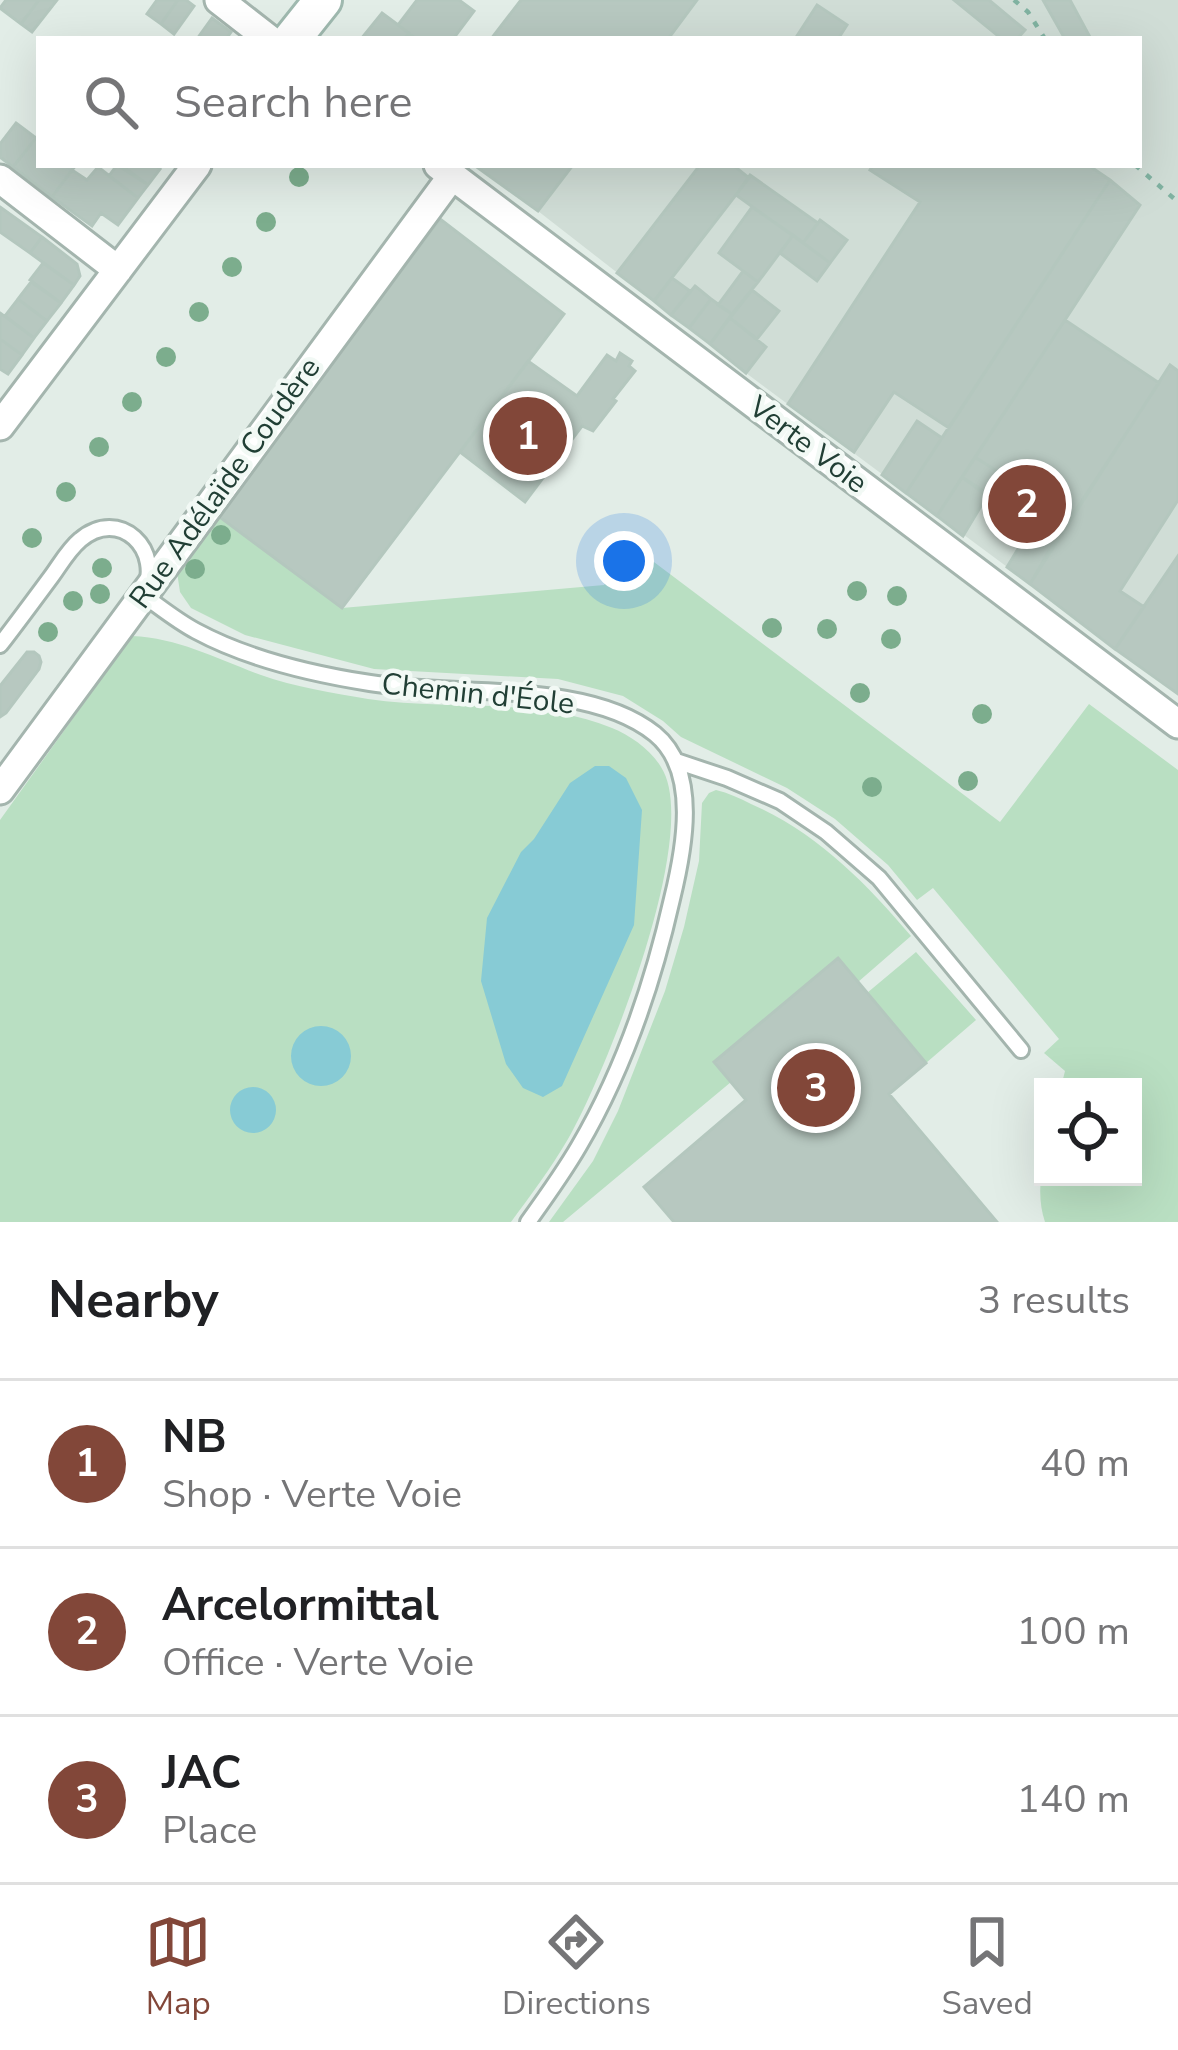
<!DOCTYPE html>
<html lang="en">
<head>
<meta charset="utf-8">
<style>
	:root { --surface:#fff; --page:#f2f2f2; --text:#202124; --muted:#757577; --line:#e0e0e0; --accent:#824739 }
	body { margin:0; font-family:"Nunito Sans",sans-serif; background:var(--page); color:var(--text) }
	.controls { position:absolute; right:36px; bottom:36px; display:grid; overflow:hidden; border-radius:0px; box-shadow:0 12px 48px #0002 }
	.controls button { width:108px; height:108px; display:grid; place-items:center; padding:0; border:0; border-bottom:3px solid var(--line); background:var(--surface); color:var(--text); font:60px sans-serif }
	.you { position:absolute; left:624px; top:561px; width:42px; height:42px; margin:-30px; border:9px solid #fff; border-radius:50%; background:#1a73e8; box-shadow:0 0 0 18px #1a73e833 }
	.badge { display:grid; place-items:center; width:78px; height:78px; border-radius:50%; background:var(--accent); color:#fff; font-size:39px; font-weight:700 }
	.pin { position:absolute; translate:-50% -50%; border:6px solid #fff; box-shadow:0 3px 12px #0006 }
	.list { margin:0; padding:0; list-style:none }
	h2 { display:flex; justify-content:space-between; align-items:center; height:156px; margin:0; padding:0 48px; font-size:51px }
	h2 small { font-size:39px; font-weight:400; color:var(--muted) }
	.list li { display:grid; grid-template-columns:78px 1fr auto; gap:36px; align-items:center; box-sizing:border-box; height:168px; padding:0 48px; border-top:3px solid var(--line) }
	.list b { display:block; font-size:45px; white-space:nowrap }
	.list p { margin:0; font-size:39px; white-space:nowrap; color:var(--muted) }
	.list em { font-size:39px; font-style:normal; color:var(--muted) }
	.icon { flex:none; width:66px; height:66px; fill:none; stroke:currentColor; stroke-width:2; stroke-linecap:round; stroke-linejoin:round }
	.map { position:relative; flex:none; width:1178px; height:1222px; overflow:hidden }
	.search { position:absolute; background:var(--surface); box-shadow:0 12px 48px #0002; left:36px; right:36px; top:36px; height:132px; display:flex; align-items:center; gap:30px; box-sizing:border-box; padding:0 42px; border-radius:0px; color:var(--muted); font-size:45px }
	.sheet { height:660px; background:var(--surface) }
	nav { display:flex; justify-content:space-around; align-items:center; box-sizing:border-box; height:168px; border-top:3px solid var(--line); background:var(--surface); font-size:33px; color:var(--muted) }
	nav a { display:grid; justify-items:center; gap:6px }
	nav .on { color:var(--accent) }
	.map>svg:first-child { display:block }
</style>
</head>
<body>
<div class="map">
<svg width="1178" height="1222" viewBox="0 0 1178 1222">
	<rect width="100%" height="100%" fill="#e2ede7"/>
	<path fill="#d0ddd6" d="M521,0H1178V694L746,373L538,211L474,165H1139V39H491Z"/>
	<path fill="#b9dfc2" d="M217,515L342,608L604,585L634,547L1000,822L1089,704L1178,770V1222H1045C1039,1204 1039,1185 1043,1166V1177H1133V1087H1061L1065,1071L1044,1053L1059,1039L933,888L917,900L888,865L835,819L787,788L681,737L663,721L623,696L558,679L374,669L245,635L191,608L180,592L177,572Z
		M132,636C179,638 217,659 261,675C294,687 334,693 368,699C449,711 534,696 612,728C630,735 651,750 661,767C703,832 605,1075 568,1139C551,1168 531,1195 511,1222H0V820Z
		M716,790C728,793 740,798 751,804C817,833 865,882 911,936L858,982L837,959L715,1062L731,1082L563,1222H549L593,1161L618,1111L665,991L684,927L699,861L702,803L709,793Z
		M916,952L976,1020L926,1063L867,993Z"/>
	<path fill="#87cbd5" d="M595,766H609L626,778L642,810L634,925L562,1086L543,1097L523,1088L506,1064L481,981L487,918L521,852L534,839L570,783Z
		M291 1056a30 30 0 1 1 60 0a30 30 0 1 1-60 0Z
		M230 1110a23 23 0 1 1 46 0a23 23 0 1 1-46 0Z"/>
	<path fill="#b7c8c0" stroke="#b4c7be" stroke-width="3" d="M6,0H39L21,24L0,8Z
		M39,0H57L32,32L21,24Z
		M157,0H178L161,24L147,14Z
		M178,0H186L194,6L174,34L161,24Z
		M417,0H459L474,11L453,39H416L398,25Z
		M521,0H697L668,39H491Z
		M954,0H989L1025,30L1017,39H1002Z
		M1043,0H1070L1091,39H1065Z
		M817,5L847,25L838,39H795Z
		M382,13L409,33L404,39H361Z
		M212,18L231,32L226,39H197Z
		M16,123L36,138L13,167L0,157V144Z
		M39,134V165H76L52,197L13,167Z
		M117,165L148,185L138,198L109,176Z
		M121,165H154L160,169L148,185Z
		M474,165H573L538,211Z
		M700,165H733L749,178L654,301L617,273Z
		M873,165H1088L1110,180L949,428L894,392L854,452L788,404L920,202L870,170Z
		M98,167L138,198L118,225L101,213L92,226L52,197L72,170L87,180Z
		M750,175L818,223L803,243L736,195Z
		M1110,180L1140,205L937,516L906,493Z
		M0,207L42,237L30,253L0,232Z
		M752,207L793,235L758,282L719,253Z
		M440,219L564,314L342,608L217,515Z
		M820,220L847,240L830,263L803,243Z
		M793,235L830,263L817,281L780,253Z
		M42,237L77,264L80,276L74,285L30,253Z
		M43,263L74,285L61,303L30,280Z
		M743,271L758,282L732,314L718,305Z
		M672,278L690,291L671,315L654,301Z
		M31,282L61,303L47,321L18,299Z
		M695,286L711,299L689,328L671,315Z
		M752,290L779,311L757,339L730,318Z
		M18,299L47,321L34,338L5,316Z
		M711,299L732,314L710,344L689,328Z
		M0,313L34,338L22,355L0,339Z
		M730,318L766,347L746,373L710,344Z
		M1065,320L1159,383L1070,519L975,457Z
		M0,339L22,355L8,374L0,369Z
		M620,353L632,361L629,366L635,371L613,399L616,401L593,431L582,426L525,502L460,452L528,361L577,396L607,355L616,361Z
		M1170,365L1178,371V500L1120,591L1144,607L1115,649L1030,584Z
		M917,421L942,438L906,493L882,475Z
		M975,457L1070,519L1056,539L962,477Z
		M962,477L987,496L963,536L937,516Z
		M1033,524L1056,539L1030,584L1007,567Z
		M1178,556V694L1115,649Z
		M27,652H34L39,656L41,662L39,669L6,713L0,717V686Z
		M838,958L926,1063L889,1094L997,1222H674L644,1187L746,1100L714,1062Z"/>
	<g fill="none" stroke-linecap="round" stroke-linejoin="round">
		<defs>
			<path id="lane" d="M0,645C17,623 34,600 51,577C60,565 68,550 80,540C119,506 165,550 143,595C160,607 177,621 196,631C248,659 312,674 370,683C453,697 587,679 655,734C700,771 684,850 672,899C653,983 623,1071 579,1146C564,1172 546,1197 528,1222
				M676,761L727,778L780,801L826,832L879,878L1021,1050"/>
			<path id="street" d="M219,0L269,39
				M438,165L1178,724
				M0,179L118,270
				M0,426L197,165
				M0,790L452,176"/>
			<path id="secondary" d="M292,39L323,0"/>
		</defs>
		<use href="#lane" stroke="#a4b5ae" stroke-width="20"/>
		<use href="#street" stroke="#a4b5ae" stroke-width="33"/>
		<use href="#secondary" stroke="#9fb9af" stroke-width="42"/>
		<path stroke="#80b2a1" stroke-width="4.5" stroke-dasharray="6 9" stroke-linecap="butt" d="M1014,0L1028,12L1045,39
			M1135,165L1178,202"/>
		<use href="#lane" stroke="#fff" stroke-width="14"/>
		<use href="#street" stroke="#fff" stroke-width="27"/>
		<use href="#secondary" stroke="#fff" stroke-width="36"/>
	</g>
	<g fill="#7cad8d">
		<circle cx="299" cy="177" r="10"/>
		<circle cx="266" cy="222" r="10"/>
		<circle cx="232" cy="267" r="10"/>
		<circle cx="199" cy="312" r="10"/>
		<circle cx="166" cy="357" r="10"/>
		<circle cx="132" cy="402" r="10"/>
		<circle cx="99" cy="447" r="10"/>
		<circle cx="66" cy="492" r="10"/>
		<circle cx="221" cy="535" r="10"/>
		<circle cx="32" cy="538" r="10"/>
		<circle cx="102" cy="568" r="10"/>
		<circle cx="195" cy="569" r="10"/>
		<circle cx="857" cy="591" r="10"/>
		<circle cx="100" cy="594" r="10"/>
		<circle cx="897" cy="596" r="10"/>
		<circle cx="73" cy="601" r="10"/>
		<circle cx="772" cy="628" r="10"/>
		<circle cx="827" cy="629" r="10"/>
		<circle cx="48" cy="632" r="10"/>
		<circle cx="891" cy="639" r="10"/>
		<circle cx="860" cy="693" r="10"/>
		<circle cx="982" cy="714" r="10"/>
		<circle cx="968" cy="781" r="10"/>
		<circle cx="872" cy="787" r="10"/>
	</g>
	<g text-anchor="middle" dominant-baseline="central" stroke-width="9" stroke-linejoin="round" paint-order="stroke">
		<g font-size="30" fill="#213f35" stroke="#f2f9f5">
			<text transform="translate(808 445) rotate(37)">Verte Voie</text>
			<text transform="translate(225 483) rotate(-54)">Rue Adélaïde Coudère</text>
			<text transform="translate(478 694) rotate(6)">Chemin d'Éole</text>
		</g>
	</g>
</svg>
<div class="controls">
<button><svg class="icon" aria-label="locate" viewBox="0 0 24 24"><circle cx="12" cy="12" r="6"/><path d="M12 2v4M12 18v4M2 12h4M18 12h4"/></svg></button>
</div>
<div class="you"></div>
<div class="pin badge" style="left:528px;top:436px">1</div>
<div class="pin badge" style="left:1027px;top:504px">2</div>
<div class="pin badge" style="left:816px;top:1088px">3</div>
<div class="search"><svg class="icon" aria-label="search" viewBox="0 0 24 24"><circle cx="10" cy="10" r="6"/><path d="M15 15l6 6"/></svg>Search here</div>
</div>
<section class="sheet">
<h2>Nearby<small>3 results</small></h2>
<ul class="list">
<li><span class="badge">1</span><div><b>NB</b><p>Shop · Verte Voie</p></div><em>40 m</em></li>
<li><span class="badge">2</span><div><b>Arcelormittal</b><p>Office · Verte Voie</p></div><em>100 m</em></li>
<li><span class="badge">3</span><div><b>JAC</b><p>Place</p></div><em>140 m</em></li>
</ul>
</section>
<nav>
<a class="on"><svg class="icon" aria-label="map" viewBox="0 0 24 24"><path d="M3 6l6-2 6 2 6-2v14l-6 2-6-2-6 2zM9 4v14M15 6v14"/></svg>Map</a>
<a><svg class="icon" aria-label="directions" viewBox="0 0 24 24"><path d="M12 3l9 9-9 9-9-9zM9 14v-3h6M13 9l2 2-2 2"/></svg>Directions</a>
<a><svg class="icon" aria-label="saved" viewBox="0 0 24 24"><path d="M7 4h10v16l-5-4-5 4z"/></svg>Saved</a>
</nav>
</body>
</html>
